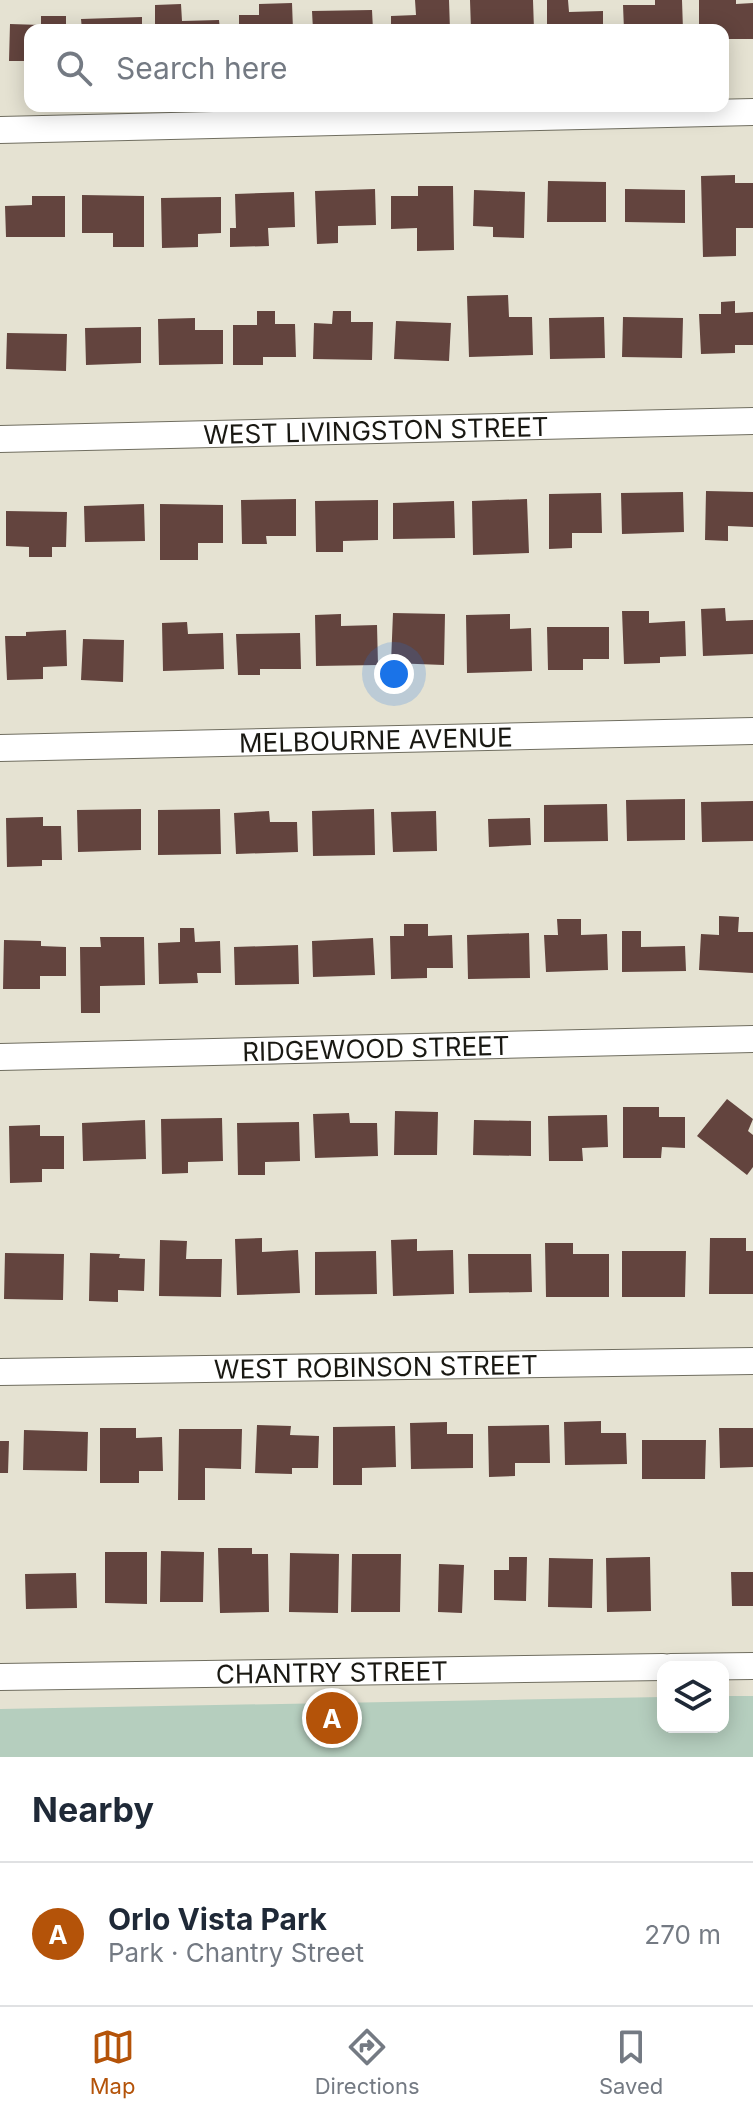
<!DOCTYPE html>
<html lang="en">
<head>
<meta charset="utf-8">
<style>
	:root { --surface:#fff; --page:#f2f2f3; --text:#1f2937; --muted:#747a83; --line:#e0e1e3; --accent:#b45309 }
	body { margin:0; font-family:Inter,sans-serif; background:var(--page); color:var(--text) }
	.controls { position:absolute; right:24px; bottom:24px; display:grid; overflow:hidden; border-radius:16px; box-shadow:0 4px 20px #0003 }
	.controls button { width:72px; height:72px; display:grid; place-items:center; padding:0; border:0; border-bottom:2px solid var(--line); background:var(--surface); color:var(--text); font:40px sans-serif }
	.you { position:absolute; left:394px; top:674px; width:28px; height:28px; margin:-20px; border:6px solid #fff; border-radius:50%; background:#1a73e8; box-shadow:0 0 0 12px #1a73e833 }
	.badge { display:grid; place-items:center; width:52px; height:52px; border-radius:50%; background:var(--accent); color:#fff; font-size:26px; font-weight:700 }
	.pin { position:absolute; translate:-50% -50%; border:4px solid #fff; box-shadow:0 2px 8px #0006 }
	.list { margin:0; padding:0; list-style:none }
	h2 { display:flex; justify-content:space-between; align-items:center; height:104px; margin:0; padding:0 32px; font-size:34px }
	h2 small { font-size:26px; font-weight:400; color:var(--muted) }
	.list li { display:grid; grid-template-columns:52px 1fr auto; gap:24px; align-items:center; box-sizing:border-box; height:144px; padding:0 32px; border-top:2px solid var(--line) }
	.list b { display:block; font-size:30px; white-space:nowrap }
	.list p { margin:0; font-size:26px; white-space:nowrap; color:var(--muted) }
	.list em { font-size:26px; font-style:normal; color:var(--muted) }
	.icon { flex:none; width:44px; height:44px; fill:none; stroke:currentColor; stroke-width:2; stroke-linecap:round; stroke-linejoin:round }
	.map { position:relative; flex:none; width:753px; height:1757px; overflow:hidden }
	.search { position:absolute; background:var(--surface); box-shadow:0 4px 20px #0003; left:24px; right:24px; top:24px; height:88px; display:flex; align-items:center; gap:20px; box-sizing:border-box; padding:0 28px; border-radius:16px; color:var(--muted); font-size:30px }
	.sheet { height:248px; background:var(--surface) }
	nav { display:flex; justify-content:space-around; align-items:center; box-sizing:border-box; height:112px; border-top:2px solid var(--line); background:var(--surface); font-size:22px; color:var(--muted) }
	nav a { display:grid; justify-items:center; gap:4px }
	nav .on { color:var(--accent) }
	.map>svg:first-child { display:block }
</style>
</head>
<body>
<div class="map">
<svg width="753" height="1757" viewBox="0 0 753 1757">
	<rect width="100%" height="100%" fill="#e5e2d2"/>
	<path fill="#b5cebe" d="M723,1696H753V1757H0V1709L663,1697V1727H723Z"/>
	<path fill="#63443e" d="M415,0H449L450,30H391V16L416,15Z
		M470,0H533L534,30H471Z
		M547,0H568L569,12L603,11V30H547Z
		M655,0H682L683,30H624L623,5H655Z
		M699,0H736V4L753,3V39H723V30H699Z
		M292,3L293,30H239V15H259V4Z
		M181,4L182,21L219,20L220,30H155V5Z
		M372,10L373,30H313L312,11Z
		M41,16H66V30H30V61H9L10,24L41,25Z
		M142,17V30H82L81,19Z
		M735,175V183H753V228H736V256L703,257L701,176Z
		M548,181L606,182V222H547Z
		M418,186H453L454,250L417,251V228L391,229V196H418Z
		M375,189L376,225L338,226V243L317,244L315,191Z
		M625,189L685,190V223L625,222Z
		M474,190L525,192L524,238L493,237V227L473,226Z
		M294,192L295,227L268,228L269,246L230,247V228H236L235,194Z
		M82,195L144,196V247H113V233H82Z
		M32,196H65V237H6L5,206L32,205Z
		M221,197V233L198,234V247L162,248L161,198Z
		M508,295L509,317H532L533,355L469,357L467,296Z
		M735,301V313L753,312V345H735V353L701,354L699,314H721V302Z
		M257,311H275V324H295L296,357H263V365H233V325H257Z
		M333,311H351V322H373L372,360L313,359L314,323L332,324Z
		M604,317L605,358L550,359L549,318Z
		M623,317L683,318L682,358L622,357Z
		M195,318V330H223V364L159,365L158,319Z
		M396,321L451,323L449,361L394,359Z
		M141,327V363L86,365L85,328Z
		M7,333L67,334L66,371L6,369Z
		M706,491L753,492V527L728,526V541L705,540Z
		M683,492L684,532L622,534L621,493Z
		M601,493L602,533H572V548L549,549V494Z
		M296,499V536H266L267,544H242L241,500Z
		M527,499L529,553L473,555L472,501Z
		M378,500V540L343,541V552H316L315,501Z
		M454,501L455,538L393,539V503Z
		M144,504L145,541L85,542L84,506Z
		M160,504L223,505V543H198V560H160Z
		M6,511L67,512L66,547H52V557H29V547L6,546Z
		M725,608L726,621L753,620V654L703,656L701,609Z
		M622,611H649V623L685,621L686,656L660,657V663L624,664Z
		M393,613L445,614L444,665L391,663Z
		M341,614V626L377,625L378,665L316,666L315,615Z
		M510,614V629L531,628L532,671L467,673L466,615Z
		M187,622L188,634L223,633L224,669L163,671L162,623Z
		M547,627H609V659H583V670H548Z
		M66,630L67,666L43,667V679L7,680L5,636H26V632Z
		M300,633L301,669H260V675H238L236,634Z
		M83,639L124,640L123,682L81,680Z
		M685,799V840L627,841L626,800Z
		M753,801V841L702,842L701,802Z
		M607,804L608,841L544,842V805Z
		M141,809V850L78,852L77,810Z
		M220,809L221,854L158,855V810Z
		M374,809L375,855L313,856L312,811Z
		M269,811L270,822H297L298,852L236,854L234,813Z
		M436,811L437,851L393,852L391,812Z
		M43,817V826H61L62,860H42V866L7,867L6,818Z
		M530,818L531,845L489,847L488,819Z
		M719,916L739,917L738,932H753V973L699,970L701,934L719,935Z
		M557,919H581V935L607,934L608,970L546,972L544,935H558Z
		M404,924H428V936L452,935L453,968H427V978L391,979L390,936H404Z
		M180,928H194L195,942L220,941L221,973H197L198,983L159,984L158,943L180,942Z
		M622,931H641V947L685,946L686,971L622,972Z
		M529,933L530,978L468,979L467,935Z
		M100,937H144L145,985L100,986V1013H81L80,947H101Z
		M373,938L375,975L313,977L312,941Z
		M4,940L41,941V946L66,947V976H40V989H3Z
		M298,945L299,984L235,985L234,947Z
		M727,1099L753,1119L748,1131L753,1135V1167L747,1175L697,1136Z
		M623,1107H659V1117H685V1148L662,1147L661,1158H623Z
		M395,1111L438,1112L437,1155H394Z
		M349,1113L350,1123H377L378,1156L315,1158L313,1114Z
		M607,1115L608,1147L582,1148L583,1161H549L548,1116Z
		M222,1118L223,1161L188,1162V1173L162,1174L161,1119Z
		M145,1120L146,1159L83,1161L82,1123Z
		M474,1120L531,1121V1156L473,1155Z
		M299,1122L300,1161L265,1162V1175H238L237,1123Z
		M40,1125V1136H64V1169H42V1182L10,1183L9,1126Z
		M262,1238V1252L298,1250L300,1293L237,1295L235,1239Z
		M710,1238H746V1251H753V1294H709Z
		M417,1239V1251L453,1250L454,1294L393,1296L391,1240Z
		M160,1240L187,1241L186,1259H222L221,1297L159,1296Z
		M545,1243H573V1254H609V1297H546Z
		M376,1251L377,1294L315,1295V1252Z
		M622,1251H686L685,1297H622Z
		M5,1253L64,1254L63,1300L4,1299Z
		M90,1253L120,1254L119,1258L145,1259L144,1291L118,1290V1302L89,1301Z
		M468,1254H531L532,1292L469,1293Z
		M601,1421V1433H626L627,1464L565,1465L564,1422Z
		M447,1422V1434H473V1468L411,1469L410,1423Z
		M257,1425L291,1426L290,1435L319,1436L318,1468H292V1474L255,1473Z
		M549,1425L550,1463H515V1476L489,1477L488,1426Z
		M395,1426L396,1467L362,1468V1485H333V1427Z
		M100,1428H136V1438L162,1437L163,1471H139V1483H100Z
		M719,1428H753V1467L720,1468Z
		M179,1429H242L241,1469L205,1468V1500H178Z
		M24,1430L88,1432L87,1471L23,1470Z
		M642,1440H706L705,1479H642Z
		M0,1441H9L8,1473H0Z
		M218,1548H252V1554H268L269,1612L220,1613Z
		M161,1551L204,1552L203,1602H160Z
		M105,1552H147V1604L105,1603Z
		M290,1553L339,1554L338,1613L289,1612Z
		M352,1554H401L400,1612H351Z
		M509,1557H527L526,1601L494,1600V1570H509Z
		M650,1557L651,1611L607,1612L606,1558Z
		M549,1558L593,1559L592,1608L548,1607Z
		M439,1564L464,1565L462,1613L438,1612Z
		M731,1572H753V1606H732Z
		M76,1573L77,1608L26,1609L25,1574Z"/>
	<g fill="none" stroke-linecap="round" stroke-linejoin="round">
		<defs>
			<g id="street">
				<path d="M0,130L753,112"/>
				<path id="s1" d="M0,439L753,421"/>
				<path id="s2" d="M0,748L753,731"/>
				<path id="s3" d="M0,1057L753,1039"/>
				<path id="s4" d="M0,1372L753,1361"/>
				<path d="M671,1667L753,1666"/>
				<path id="s5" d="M0,1677L663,1667"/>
			</g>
		</defs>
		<use href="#street" stroke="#706e60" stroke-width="28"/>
		<use href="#street" stroke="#fff" stroke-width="26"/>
	</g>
	<g text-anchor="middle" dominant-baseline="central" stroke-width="8" stroke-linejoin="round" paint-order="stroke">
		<g font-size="26" fill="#191812" stroke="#e5e2d2">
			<text stroke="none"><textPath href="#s1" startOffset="376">WEST LIVINGSTON STREET</textPath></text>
			<text stroke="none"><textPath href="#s2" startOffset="376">MELBOURNE AVENUE</textPath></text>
			<text stroke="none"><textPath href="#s3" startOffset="376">RIDGEWOOD STREET</textPath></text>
			<text stroke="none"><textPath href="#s4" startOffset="376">WEST ROBINSON STREET</textPath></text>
			<text stroke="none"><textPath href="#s5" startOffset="332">CHANTRY STREET</textPath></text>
		</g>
	</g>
</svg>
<div class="controls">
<button><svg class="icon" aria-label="layers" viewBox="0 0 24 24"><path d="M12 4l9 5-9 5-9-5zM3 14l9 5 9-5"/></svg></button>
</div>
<div class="you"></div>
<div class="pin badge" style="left:332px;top:1718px">A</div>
<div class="search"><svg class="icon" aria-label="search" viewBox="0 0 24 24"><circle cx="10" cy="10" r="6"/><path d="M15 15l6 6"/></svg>Search here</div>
</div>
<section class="sheet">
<h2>Nearby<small></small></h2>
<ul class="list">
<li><span class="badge">A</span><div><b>Orlo Vista Park</b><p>Park · Chantry Street</p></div><em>270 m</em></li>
</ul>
</section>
<nav>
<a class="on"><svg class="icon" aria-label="map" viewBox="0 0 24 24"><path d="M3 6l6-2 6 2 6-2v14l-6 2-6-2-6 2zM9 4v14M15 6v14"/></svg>Map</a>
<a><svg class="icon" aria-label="directions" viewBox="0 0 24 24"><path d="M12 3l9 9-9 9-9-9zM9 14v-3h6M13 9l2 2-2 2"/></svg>Directions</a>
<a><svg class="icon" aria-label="saved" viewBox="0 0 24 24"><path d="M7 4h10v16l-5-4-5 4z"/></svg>Saved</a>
</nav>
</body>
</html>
